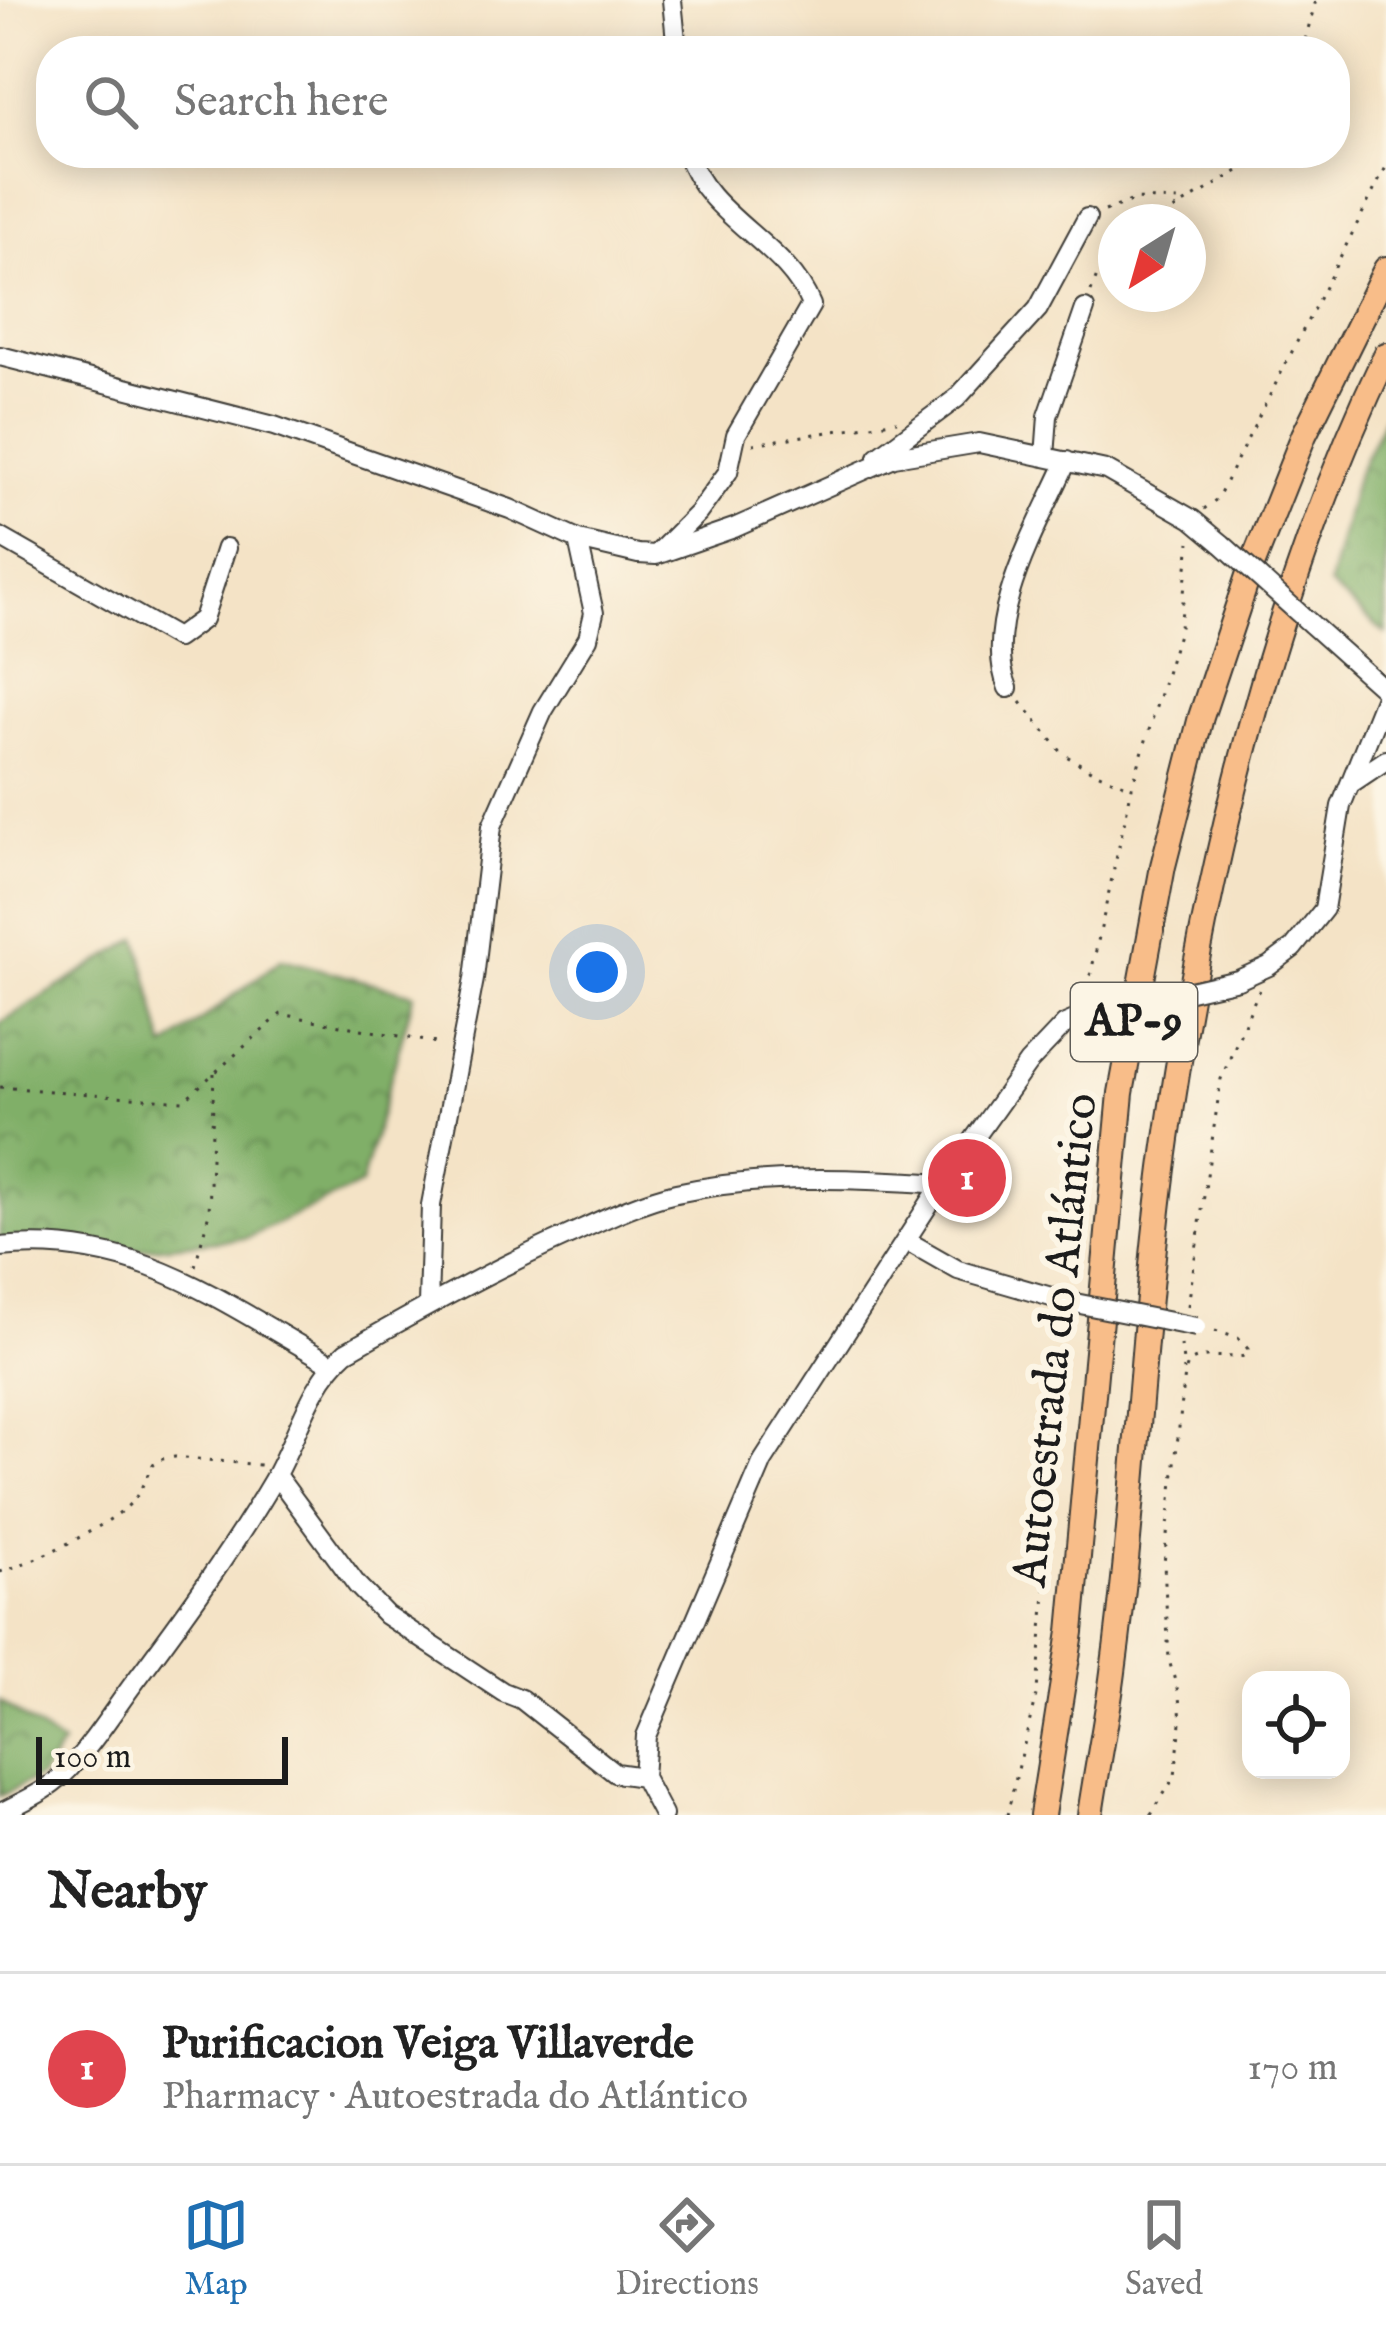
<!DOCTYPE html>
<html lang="en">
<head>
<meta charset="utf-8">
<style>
	:root { --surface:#fff; --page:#f6f6f6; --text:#222; --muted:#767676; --line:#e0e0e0; --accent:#1f6fb2 }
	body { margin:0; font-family:"IM FELL English",serif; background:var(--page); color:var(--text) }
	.controls { position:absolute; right:36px; bottom:36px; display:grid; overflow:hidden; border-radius:24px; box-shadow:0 6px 30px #0003 }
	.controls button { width:108px; height:108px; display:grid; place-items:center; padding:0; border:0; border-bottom:3px solid var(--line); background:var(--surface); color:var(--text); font:60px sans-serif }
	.compass { position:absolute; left:1098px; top:204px; width:108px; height:108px; border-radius:50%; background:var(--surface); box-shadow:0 6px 30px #0003; rotate:217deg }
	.scale { position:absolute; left:36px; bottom:30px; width:252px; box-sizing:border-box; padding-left:12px; border:6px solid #1c1c1c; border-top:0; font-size:33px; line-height:42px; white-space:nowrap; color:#1c1c1c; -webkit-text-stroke:9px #fcf5e5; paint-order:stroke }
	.you { position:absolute; left:597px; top:972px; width:42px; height:42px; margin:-30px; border:9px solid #fff; border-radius:50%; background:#1a73e8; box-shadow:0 0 0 18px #1a73e833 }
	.badge { display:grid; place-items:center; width:78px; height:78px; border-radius:50%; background:var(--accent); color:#fff; font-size:39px; font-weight:700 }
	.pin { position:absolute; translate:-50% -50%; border:6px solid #fff; box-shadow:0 3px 12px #0006 }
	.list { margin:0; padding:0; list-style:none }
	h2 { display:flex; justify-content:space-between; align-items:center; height:156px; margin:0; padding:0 48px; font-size:51px }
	h2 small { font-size:39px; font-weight:400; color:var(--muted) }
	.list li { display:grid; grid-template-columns:78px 1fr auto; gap:36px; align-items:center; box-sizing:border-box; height:192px; padding:0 48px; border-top:3px solid var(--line) }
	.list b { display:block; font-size:45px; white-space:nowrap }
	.list p { margin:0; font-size:39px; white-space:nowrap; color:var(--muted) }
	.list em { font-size:39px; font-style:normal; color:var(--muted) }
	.icon { flex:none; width:66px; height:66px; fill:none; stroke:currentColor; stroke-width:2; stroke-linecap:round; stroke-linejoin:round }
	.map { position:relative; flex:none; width:1386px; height:1815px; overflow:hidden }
	.search { position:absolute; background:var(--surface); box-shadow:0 6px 30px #0003; left:36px; right:36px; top:36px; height:132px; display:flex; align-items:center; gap:30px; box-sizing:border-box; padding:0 42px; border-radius:48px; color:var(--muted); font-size:45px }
	.sheet { height:348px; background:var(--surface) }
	nav { display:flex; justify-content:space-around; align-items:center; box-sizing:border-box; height:168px; border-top:3px solid var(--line); background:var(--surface); font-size:33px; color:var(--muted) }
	nav a { display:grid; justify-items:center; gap:6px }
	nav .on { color:var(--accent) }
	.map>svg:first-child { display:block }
</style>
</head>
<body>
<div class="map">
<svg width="1386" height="1815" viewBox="0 0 1386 1815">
	<defs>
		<pattern id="forest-crowns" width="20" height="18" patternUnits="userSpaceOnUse" patternTransform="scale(3)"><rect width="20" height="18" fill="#80af68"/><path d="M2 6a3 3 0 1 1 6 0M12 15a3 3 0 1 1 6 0" fill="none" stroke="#688e55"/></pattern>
	</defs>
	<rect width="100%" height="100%" fill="#fcf5e5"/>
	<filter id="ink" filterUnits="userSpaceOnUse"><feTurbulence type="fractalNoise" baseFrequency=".00833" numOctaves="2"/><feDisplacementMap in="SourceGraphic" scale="24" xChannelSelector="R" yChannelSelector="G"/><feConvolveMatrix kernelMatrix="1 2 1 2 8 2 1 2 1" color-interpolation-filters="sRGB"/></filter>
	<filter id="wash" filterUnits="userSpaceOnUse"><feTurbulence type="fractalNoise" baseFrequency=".004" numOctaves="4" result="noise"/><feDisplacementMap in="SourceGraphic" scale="48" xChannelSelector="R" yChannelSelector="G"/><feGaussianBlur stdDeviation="2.7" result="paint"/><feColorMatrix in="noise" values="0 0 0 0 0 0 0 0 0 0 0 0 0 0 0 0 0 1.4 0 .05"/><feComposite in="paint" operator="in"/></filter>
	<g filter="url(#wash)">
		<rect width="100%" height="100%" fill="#f4e3c6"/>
		<path fill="url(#forest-crowns)" stroke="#4e6642" stroke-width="3" d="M1386,415V634L1329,585L1356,477Z
			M138,938L165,1048L282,959L414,994L361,1185L246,1238L112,1252L0,1247V1023Z
			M0,1701L62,1745L41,1776L0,1796Z"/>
	</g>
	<g filter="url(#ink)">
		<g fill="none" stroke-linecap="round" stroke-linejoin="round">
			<defs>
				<path id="minor" d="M672,0L677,51
					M0,356L274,426L510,509L578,540L638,554L656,555L734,528L894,457L979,443L1106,470L1192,519L1222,544
					M878,457L957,398L1038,309L1087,218
					M1045,457L1048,416L1085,309
					M0,537L177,638L203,619L226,548
					M659,552L698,513L728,472L736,435L811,305C787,244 705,216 687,153
					M1311,624L1386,691
					M1008,688C980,621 1040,523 1067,461
					M1350,784L1386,760
					M1238,980L1269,966L1293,948L1324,909L1341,806L1386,694
					M907,1241L958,1270L1065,1301
					M0,1247C135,1233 221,1302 332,1364
					M428,1305L431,1205L474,979L492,826L543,711L588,638L594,613L578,540
					M276,1475L357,1585L386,1615L503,1692L521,1699L615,1773L643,1777
					M0,1813C22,1802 46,1792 63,1775C89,1749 110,1716 131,1687C181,1620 231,1552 273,1480C297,1439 309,1384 346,1352C418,1311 490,1271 565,1237C602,1220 637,1202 676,1193C763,1174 854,1178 942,1184
					M663,1815L643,1777L646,1736L763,1461L942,1184L1028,1063L1065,1024L1086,1015"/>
				<path id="highway" d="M1042,1815L1071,1632L1121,1093L1163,866L1201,717L1249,573L1304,435L1386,269
					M1090,1815C1097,1767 1107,1720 1113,1672C1137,1495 1142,1316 1167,1139C1205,875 1270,597 1386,355"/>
			</defs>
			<use href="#minor" stroke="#3c3a36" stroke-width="22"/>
			<use href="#highway" stroke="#3c3a36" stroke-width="28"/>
			<path stroke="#3c3a36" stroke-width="3" stroke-dasharray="3 9" stroke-linecap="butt" d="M1302,51L1316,0
				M1105,211L1136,199L1178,201
				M1153,222L1250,164L1258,153
				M1091,292L1098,273L1116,255
				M753,444L897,421
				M1204,509L1217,499L1386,167
				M1021,702L1063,754L1094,772L1129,786
				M1079,997L1091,973L1132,787L1180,627L1190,542
				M0,1087L183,1101L281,1014L442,1044
				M195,1266L209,1213L214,1073
				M1188,1306L1221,1079L1259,990
				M1181,1345L1184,1371
				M0,1572C35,1561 108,1527 133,1501C142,1490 147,1473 156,1460L175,1457L260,1465
				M1007,1815L1037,1691L1066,1337L1051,1320L1039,1313
				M1151,1815L1175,1776L1181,1723L1179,1695L1169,1660L1164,1563L1185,1373L1188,1363C1206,1352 1225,1359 1245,1356L1248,1349L1238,1338L1215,1331"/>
			<use href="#minor" stroke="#fff" stroke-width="18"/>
			<use href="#highway" stroke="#f8bd89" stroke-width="24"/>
			<defs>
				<path id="minor-bridge" d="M1222,544L1311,624
					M1086,1015L1238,980
					M1065,1301L1196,1327"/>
			</defs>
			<use href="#minor-bridge" stroke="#3c3a36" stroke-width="22" stroke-linecap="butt"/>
			<use href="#minor-bridge" stroke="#fff" stroke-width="18"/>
		</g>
	</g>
	<g text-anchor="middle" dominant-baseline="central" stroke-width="12" stroke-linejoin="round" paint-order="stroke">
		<rect fill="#fcf5e5" stroke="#5f5d58" stroke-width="3" x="1071" y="983" width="126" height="78" rx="9"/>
		<g font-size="45" font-weight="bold" fill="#1c1c1c">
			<text x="1134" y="1022">AP-9</text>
		</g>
		<g font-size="48" fill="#1c1c1c" stroke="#fcf5e5">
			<text transform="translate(1057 1340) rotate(-84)">Autoestrada do Atlántico</text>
		</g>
	</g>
</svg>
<div class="controls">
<button><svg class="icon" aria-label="locate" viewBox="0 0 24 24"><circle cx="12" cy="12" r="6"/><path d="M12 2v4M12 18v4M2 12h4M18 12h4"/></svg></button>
</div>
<svg class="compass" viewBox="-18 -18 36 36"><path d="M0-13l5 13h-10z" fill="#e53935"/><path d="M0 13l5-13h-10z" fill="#767676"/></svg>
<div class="scale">100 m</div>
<div class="you"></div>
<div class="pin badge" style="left:967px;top:1178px;background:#e0444e">1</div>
<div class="search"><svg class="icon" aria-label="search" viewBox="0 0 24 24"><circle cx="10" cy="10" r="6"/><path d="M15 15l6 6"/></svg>Search here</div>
</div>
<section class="sheet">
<h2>Nearby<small></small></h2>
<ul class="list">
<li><span class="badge" style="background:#e0444e">1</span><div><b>Purificacion Veiga Villaverde</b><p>Pharmacy · Autoestrada do Atlántico</p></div><em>170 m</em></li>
</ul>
</section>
<nav>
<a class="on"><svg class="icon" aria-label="map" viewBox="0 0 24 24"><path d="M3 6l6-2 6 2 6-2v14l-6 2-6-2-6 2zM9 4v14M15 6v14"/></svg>Map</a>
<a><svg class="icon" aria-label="directions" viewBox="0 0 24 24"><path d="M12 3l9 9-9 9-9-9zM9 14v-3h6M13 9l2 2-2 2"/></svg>Directions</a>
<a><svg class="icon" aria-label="saved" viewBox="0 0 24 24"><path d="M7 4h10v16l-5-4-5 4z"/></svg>Saved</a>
</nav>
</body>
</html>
